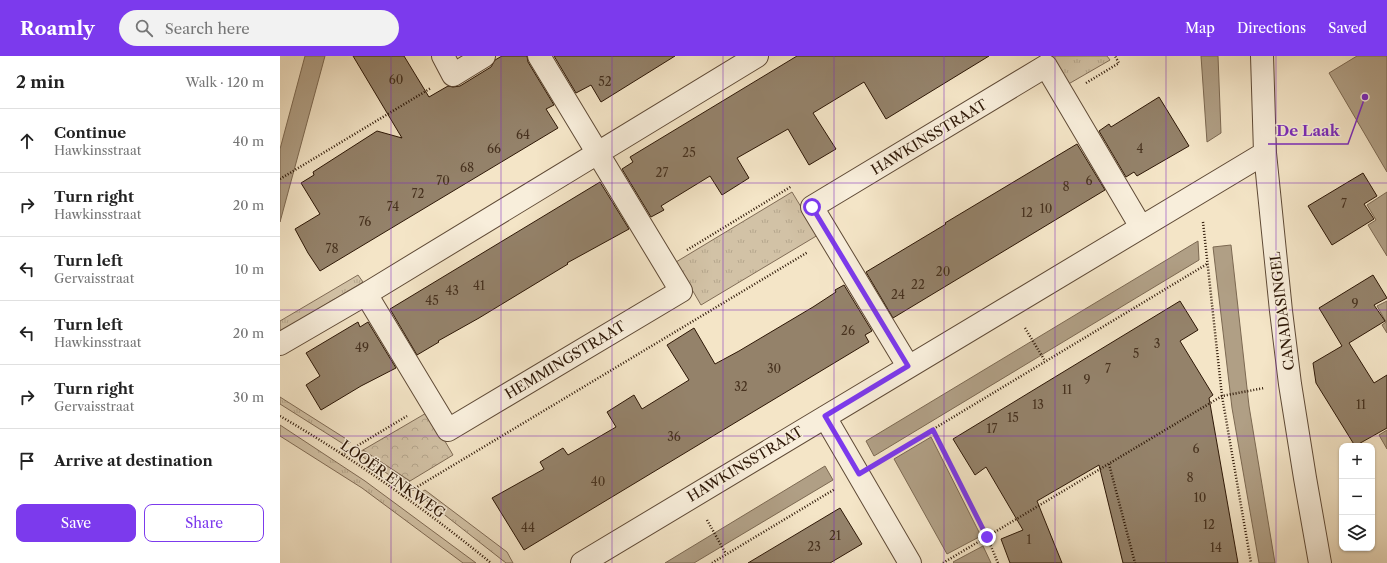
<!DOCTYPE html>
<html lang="en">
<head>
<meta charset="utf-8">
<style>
	:root { --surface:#fff; --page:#f2f2f2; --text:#222; --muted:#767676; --line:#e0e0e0; --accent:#7c3aed }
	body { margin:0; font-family:"Libre Caslon Text",serif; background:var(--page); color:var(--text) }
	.controls { position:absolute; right:12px; bottom:12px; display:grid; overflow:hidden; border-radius:8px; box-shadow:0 1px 3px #0004 }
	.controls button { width:36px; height:36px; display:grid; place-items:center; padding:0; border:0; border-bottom:1px solid var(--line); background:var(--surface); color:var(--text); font:20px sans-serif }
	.stop { position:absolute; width:12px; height:12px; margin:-9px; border:3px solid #7c3aed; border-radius:50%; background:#fff }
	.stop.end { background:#7c3aed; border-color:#fff; box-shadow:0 1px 4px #0008 }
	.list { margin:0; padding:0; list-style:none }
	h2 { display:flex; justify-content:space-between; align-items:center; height:52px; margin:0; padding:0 16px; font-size:17px }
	h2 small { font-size:13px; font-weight:400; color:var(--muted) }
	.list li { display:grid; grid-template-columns:26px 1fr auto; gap:12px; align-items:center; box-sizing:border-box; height:64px; padding:0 16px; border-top:1px solid var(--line) }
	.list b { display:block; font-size:15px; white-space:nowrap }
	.list p { margin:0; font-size:13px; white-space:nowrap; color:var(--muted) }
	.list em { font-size:13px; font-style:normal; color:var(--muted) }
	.actions { display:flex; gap:8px; padding:12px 16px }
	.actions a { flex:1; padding:9px 0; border:1px solid var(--accent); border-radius:8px; text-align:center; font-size:14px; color:var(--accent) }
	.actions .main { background:var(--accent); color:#fff }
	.icon { flex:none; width:22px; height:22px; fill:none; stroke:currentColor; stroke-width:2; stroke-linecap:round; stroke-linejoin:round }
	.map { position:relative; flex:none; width:1107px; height:507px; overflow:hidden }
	header { display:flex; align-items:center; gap:24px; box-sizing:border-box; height:56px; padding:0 20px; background:var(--accent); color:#fff }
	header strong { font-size:19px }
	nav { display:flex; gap:22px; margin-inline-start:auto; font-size:14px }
	.search { width:280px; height:36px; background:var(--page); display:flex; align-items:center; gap:10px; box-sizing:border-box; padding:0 14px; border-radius:22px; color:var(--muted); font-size:15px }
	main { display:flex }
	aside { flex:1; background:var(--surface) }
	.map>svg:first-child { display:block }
</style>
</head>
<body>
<header>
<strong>Roamly</strong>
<div class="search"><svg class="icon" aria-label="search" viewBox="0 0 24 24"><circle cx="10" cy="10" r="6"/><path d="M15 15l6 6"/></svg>Search here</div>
<nav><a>Map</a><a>Directions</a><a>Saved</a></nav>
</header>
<main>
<aside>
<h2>2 min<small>Walk · 120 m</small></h2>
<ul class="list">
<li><svg class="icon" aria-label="ahead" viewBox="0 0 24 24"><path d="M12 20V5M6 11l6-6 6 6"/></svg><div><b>Continue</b><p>Hawkinsstraat</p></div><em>40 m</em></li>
<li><svg class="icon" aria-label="right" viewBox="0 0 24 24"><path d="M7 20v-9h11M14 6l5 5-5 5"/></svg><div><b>Turn right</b><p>Hawkinsstraat</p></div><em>20 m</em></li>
<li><svg class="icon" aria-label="left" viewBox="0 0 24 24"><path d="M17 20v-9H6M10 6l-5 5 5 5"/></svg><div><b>Turn left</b><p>Gervaisstraat</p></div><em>10 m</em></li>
<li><svg class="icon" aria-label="left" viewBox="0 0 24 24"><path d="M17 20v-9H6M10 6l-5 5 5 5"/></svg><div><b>Turn left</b><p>Hawkinsstraat</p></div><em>20 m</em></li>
<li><svg class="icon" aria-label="right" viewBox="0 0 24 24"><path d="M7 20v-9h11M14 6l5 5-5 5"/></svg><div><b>Turn right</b><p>Gervaisstraat</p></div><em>30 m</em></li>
<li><svg class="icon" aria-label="arrive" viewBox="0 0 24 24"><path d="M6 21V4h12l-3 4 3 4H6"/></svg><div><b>Arrive at destination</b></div></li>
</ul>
<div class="actions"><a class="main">Save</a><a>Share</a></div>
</aside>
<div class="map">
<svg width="1107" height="507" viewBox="0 0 1107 507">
	<defs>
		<pattern id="grass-tufts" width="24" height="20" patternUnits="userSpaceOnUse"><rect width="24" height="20" fill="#d2c2a6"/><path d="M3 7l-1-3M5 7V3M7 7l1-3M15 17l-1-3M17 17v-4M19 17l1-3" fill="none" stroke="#b5a68d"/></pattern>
		<pattern id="park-crowns" width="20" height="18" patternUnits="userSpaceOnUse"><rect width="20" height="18" fill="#d2c2a6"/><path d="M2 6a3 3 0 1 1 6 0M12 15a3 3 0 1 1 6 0" fill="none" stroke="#b5a68d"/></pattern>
	</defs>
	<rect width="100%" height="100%" fill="#f4e5c7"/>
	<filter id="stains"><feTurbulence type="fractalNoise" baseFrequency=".005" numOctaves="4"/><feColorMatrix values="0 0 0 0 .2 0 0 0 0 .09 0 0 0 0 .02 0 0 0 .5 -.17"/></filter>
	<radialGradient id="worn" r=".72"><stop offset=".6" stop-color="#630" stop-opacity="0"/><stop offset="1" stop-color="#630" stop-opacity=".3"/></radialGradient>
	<path fill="url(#grass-tufts)" stroke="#806c56" d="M767,0H827L830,4L785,30Z
		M512,136L538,179L421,249L396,206Z
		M78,219L83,226L0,276V265Z
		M0,341L71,386L65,389L0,348Z
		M0,369L85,425L196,507H183L82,432L0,380Z
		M83,394L130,425L124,429L77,397Z
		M145,434L227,496L233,507H226L138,438Z"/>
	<path fill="url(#park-crowns)" stroke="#806c56" d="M148,356L173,399L130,425L83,394Z"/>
	<path fill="#b09f85" stroke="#7c6952" d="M25,0H45L0,166V93Z
		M921,0H938L941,77L927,86Z
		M1077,0H1107V116L1049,17Z
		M1107,136V200L1088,169L1096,164L1087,149Z
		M918,185L919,204L594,400L586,385Z
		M951,189L969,350L995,507H979L952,352L933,191Z
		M1107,245V277L1102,269L1106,266L1097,250Z
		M1107,374V393L1099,379Z
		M651,381L701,480L667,498L614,403Z
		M545,410L553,424L414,507H385Z
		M703,490L711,507H674L673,506Z"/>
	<path fill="#94826a" stroke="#2d1706" d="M73,0H124L149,41L168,30L173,31L180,30L211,11L215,4L222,0H247L248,6L274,49L266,53L278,72L40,215L28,197L15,173L40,158L21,127L34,119L33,116L97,75L122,82Z
		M274,0H395L321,46L311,29L296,37Z
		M517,0H709L606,63L584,26L533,57L556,93L529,109L508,73L457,102L469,122L442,139L430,120L381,150L384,154L371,161L342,113L353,106L350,101Z
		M879,41L909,90L857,120L854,116L846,121L819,75L829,68L831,71Z
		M797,88L825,134L613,262L586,216L666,168L665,167Z
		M1083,117L1097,140L1084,148L1094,163L1052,189L1028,150Z
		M320,126L349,173L287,207L288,208L199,262L158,285L159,286L137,299L110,253Z
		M1093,219L1107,242L1094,249L1105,265L1069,287L1094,327L1107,319V372L1075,390L1036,327L1033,307L1062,290L1039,252Z
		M564,229L592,275L585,279L589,286L244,494L212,442L264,413L260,406L283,392L288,399L336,371L327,356L354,339L362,353L409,324L387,289L414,272L435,308L459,295L533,251L556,236L555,234Z
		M900,245L918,274L900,285L933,339L929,342L958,507H843L819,409L757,445L782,507H730L721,483L743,474L706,411L695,419L673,383Z
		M78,266L80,271L88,266L116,312L81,330L41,354L26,329L40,320L26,297Z
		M560,452L582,488L550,507H468Z"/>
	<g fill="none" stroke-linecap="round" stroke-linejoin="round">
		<defs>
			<path id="street" d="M163,0L173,19L204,0
				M982,0L985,97L1001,255L1010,328L1025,422L1040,507
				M86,238L168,374L401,235L259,0
				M0,288L86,238L477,0
				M628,310L532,151L766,10L861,171
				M545,361L630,507
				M302,507L985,97"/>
		</defs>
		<use href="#street" stroke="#5f4a36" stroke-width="24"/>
		<path stroke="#2d1706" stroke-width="2.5" stroke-dasharray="1 2" stroke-linecap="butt" d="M806,27L839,7L835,0
			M0,123L151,32
			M923,166L942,340L971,507
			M407,194L512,130
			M745,272L765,305
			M0,360C74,403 145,453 211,507
			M653,374L707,481L718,507
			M62,399L127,360
			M602,404L927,208
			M829,408L855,507
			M122,440L528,196
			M427,464L446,498
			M432,507L555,433
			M663,507L942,340L984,332"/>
		<use href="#street" stroke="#f8eedb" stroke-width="22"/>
	</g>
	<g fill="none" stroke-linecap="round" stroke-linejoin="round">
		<path stroke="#7c3aed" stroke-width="5" d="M532,151L628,310L545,360L579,418L653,374L707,481"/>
	</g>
	<path fill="none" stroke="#7b2cbf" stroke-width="1" stroke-opacity="0.55" d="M111,0V507M221,0V507M332,0V507M443,0V507M554,0V507M664,0V507M775,0V507M886,0V507M996,0V507M0,127H1107M0,254H1107M0,380H1107"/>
	<g text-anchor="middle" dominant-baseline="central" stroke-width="3" stroke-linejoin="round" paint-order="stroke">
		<g font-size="12" fill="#47321f">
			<text x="116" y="23">60</text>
			<text x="325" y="25">52</text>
			<text x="243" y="78">64</text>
			<text x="214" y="92">66</text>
			<text x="860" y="92">4</text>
			<text x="409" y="96">25</text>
			<text x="187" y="111">68</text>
			<text x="382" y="116">27</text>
			<text x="163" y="124">70</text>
			<text x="809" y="124">6</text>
			<text x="786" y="130">8</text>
			<text x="138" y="137">72</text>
			<text x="1064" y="147">7</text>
			<text x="113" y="150">74</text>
			<text x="766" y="152">10</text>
			<text x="747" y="156">12</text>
			<text x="85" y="165">76</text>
			<text x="52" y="192">78</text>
			<text x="663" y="215">20</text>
			<text x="638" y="228">22</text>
			<text x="199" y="229">41</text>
			<text x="172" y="234">43</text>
			<text x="618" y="238">24</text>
			<text x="152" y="244">45</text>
			<text x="1075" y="247">9</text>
			<text x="568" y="274">26</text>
			<text x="877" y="287">3</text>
			<text x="82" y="291">49</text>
			<text x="856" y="297">5</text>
			<text x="494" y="312">30</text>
			<text x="828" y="312">7</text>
			<text x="807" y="323">9</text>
			<text x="461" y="330">32</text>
			<text x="787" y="333">11</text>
			<text x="758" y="348">13</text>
			<text x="1081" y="348">11</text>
			<text x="733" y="361">15</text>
			<text x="712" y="372">17</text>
			<text x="394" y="380">36</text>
			<text x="916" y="392">6</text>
			<text x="910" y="421">8</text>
			<text x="318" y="425">40</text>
			<text x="920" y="441">10</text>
			<text x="929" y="468">12</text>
			<text x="248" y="471">44</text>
			<text x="555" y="479">21</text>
			<text x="749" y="483">1</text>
			<text x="534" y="490">23</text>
			<text x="936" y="491">14</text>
		</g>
		<g font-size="14" fill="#2d1706" stroke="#f8eedb">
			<text transform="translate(649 81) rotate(-31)">HAWKINSSTRAAT</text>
			<text transform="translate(1002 255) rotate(-97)">CANADASINGEL</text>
			<text transform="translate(285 304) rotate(-31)">HEMMINGSTRAAT</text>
			<text transform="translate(465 408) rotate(-31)">HAWKINSSTRAAT</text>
			<text transform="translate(113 423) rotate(35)">LOOËR ENKWEG</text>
		</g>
	</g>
	<path fill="none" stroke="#7b2cbf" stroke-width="1.5" d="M1085 41L1068 88H988"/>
	<circle fill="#7b2cbf" stroke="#f8eedb" stroke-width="1.5" cx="1085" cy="41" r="4"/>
	<g font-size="15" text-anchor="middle" font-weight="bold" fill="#7b2cbf" stroke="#f8eedb" stroke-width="3" stroke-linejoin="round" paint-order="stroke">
		<text x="1028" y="80">De Laak</text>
	</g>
	<rect width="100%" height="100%" filter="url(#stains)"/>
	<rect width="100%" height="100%" fill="url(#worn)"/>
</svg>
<div class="controls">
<button>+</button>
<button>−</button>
<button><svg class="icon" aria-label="layers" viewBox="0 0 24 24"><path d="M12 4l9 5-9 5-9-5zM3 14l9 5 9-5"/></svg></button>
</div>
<div class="stop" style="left:532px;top:151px"></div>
<div class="stop end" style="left:707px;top:481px"></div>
</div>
</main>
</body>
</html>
